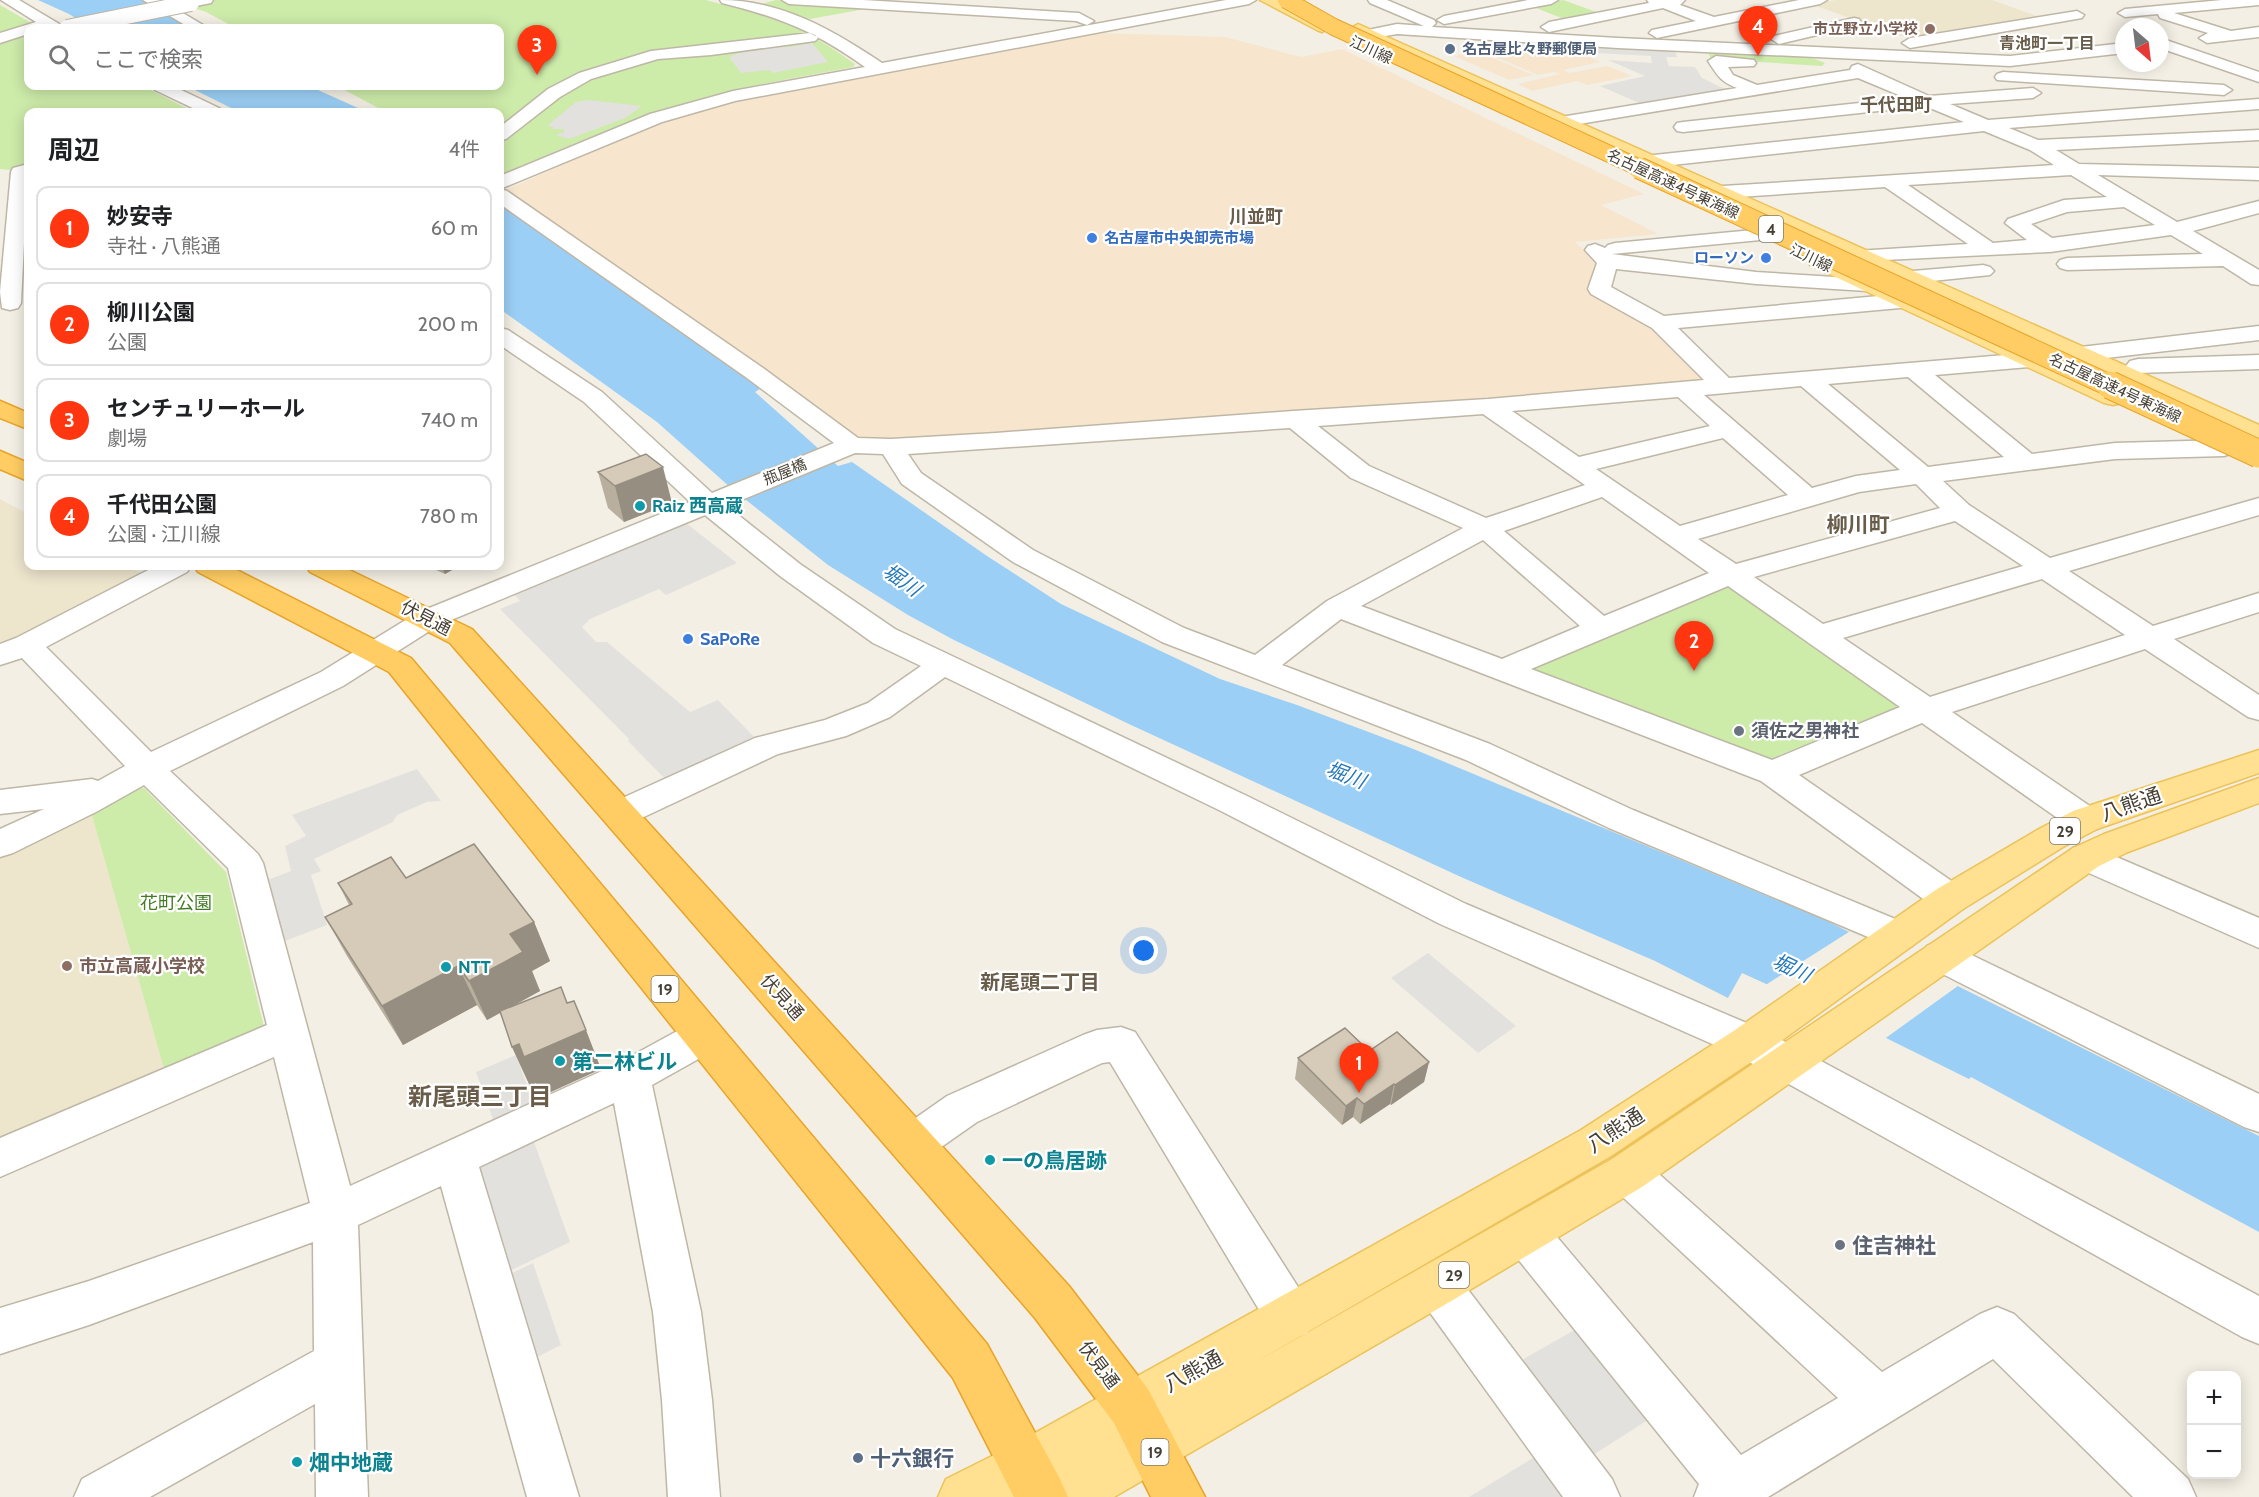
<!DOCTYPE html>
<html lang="ja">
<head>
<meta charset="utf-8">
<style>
	:root { --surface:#fff; --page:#f6f6f6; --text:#202124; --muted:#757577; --line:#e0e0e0; --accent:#ff360f }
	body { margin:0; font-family:Cabin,"Noto Sans JP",sans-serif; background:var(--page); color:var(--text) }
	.controls { position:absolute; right:18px; bottom:18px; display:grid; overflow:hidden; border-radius:12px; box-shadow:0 3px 15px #0003 }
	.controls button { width:54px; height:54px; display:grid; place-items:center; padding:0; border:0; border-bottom:2px solid var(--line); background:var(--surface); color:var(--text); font:30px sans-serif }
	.compass { position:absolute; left:2115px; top:18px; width:54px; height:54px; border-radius:50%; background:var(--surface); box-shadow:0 3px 15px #0003; rotate:152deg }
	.you { position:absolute; left:1144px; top:951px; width:21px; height:21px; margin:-15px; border:4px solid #fff; border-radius:50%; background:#1a73e8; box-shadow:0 0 0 9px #1a73e833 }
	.badge { display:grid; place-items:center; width:39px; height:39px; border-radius:50%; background:var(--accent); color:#fff; font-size:20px; font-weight:700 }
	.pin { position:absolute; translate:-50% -50px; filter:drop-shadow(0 2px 3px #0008) }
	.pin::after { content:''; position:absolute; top:32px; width:21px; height:18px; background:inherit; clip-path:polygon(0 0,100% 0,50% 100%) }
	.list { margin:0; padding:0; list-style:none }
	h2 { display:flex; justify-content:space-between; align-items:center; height:78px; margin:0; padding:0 24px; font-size:26px }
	h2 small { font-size:20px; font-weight:400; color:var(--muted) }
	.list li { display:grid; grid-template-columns:39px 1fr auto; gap:18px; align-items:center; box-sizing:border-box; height:84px; margin:0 12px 12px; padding:0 12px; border:2px solid var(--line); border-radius:12px }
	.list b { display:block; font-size:22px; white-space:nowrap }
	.list p { margin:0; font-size:20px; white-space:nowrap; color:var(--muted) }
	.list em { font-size:20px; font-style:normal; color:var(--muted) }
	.icon { flex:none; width:33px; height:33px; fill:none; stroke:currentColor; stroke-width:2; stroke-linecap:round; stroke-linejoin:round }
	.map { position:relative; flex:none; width:2259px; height:1497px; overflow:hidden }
	.search { position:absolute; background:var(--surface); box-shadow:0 3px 15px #0003; left:24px; top:24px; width:480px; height:66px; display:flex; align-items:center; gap:15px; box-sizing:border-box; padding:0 21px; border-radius:12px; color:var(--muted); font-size:22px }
	.panel { position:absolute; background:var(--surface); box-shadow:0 3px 15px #0003; left:24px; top:108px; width:480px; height:462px; border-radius:12px }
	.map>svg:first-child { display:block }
</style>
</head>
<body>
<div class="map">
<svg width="2259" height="1497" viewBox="0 0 2259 1497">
	<rect width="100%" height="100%" fill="#f3efe4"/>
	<path fill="#f7e6cd" d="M1099,33L1225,37L1301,57L1342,49L1644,194L1601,205L1658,234L1575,242L1599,264L1591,289L1653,322L1710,380L1705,384L867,444L502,192L582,156L692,112L758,96Z
		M1477,51L1533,75L1509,80L1454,56Z
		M1482,51L1586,56L1600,62L1563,70L1570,73L1607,66L1632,76L1587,85L1577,81L1532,91L1518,84L1560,74L1554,72L1538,75Z"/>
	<path fill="#eee5cd" d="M1835,0H1992L2045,19L1913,40L1813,5Z
		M0,499L28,514V566H127L141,573L140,577L0,647Z
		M91,812L166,1076L0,1148V855Z"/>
	<path fill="#cdeba9" d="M169,0H706C730,7 755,12 778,21C807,31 831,47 855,64L853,67C806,76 757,84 710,96C638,115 568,146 500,175V112H386L337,86H500V28H236L206,12Z
		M776,0L876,7L810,19L761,4Z
		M1563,0L1602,14L1569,21L1531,6Z
		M0,5L40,28H28V86H143L194,112H28V167L10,170L0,169Z
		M1706,48L1799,53L1825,63L1822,66L1711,59Z
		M1724,585L1734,586L1896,701V709L1767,760L1535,676L1531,667Z
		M144,788L226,872L264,1027L166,1076L91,812L131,789Z"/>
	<path fill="#e3e1dd" d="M1556,42L1674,49L1677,57H1666L1669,66L1695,67L1702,78L1731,92L1646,106L1600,86L1645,76L1608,60L1652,63L1651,56L1557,51Z
		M812,43L828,62L773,73L770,70L741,73L729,57L757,46L790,47Z
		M588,100L642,106L625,118L569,139L556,135L564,132V129H552L553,127L547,126L576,102Z
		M686,523L737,563L666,595L659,589L590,619L582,627L596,642H607L690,712L718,700L759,742L669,783L628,741L629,739L500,609L520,601L515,595Z
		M417,769L441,801L427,802L397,815L393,822L314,859L321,871L311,875L327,925L282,942L265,881L291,871L285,846L306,836L292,815Z
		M1428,953L1516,1026L1478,1053L1391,978Z
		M516,1055L536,1111L496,1128L476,1072Z
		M534,1142L570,1242L501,1275L478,1167Z
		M533,1263L561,1345L527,1362L500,1279Z
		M1590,1321L1662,1411L1593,1455L1522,1360Z
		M1546,1450L1580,1497H1469Z"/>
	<path fill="#9bcff5" d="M38,0H145L199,28H92L69,14Z
		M187,86H309L367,112H239Z
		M500,204L680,324L763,387L755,392L838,466L852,462L987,556L1061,604L1220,679L1297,705L1411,748L1823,919L2259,1136V1232L1971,1077L1969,1079L1884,1037L1742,973L1728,998L1655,961L1461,877L1131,725L954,640L908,615L828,565L731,488L657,422L500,309Z"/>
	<path fill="#f3efe4" d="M1852,930L1962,983L1883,1040L1764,986Z"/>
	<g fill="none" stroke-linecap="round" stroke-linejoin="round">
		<defs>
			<path id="minor" d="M1,0H19L66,28H28V34L0,43V33L36,22Z
				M143,0H161L208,28H190Z
				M186,0H213L211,3L191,7L186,6L184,3Z
				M720,0C781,0 833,30 882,63L1226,0H1256L1249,4L735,101L662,122L500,189V176L650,114L733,91L865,67C814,31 782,18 722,3Z
				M782,0H863L1079,13L1094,21L1087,25L1076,21L789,4Z
				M1368,0H1387L1434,20L1436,23L1432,27L1618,38L2010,56L2124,43V53L2010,66L1618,48L1397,34L1368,39L1363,37L1360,34L1363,31L1397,24L1424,26L1370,3Z
				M1528,0H1558L1551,4L1444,24L1437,20L1444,16Z
				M1647,0H1685L1680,5L1714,17L1799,0H1827L1820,4L1657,38L1649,33L1652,30L1696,21L1663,8L1549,32L1541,27L1549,22L1649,3Z
				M2222,0H2259V5L2174,13L2231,31L2259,27V37L2207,43L2199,38L2208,33L2160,18L2158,14L2125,17L2118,13L2125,9Z
				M2077,11L2084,15L2082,18L1910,48L1902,43L1910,38Z
				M1854,18L1859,19L1861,22L1859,25L1779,44L1771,39L1774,36Z
				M810,33L815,35L818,38L815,41L711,55L658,59L591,79L560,97L506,139L500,140V127L548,89L579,73L651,51Z
				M2160,38L2259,72V82L2160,48Z
				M1716,56L1754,60L1756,63L1754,66L1728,67L1733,75L1757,85L1850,70L1852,66L1858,64L1929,96L2033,88L2041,93L2033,98L1950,104L1988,120L2259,99V109L2009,128L2038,140L2259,130V140L2056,150L2079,164L2259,168V180L2098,175L2177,222L2259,201V213L2193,231L2259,270V285L2251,284L2223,266L2067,270L2060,268L2057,264L2060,260L2067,258L2203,254L2171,235L2050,252L1863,261L1856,259L1853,255L1856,251L1968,244L1885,187L1723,198L1716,196L1713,192L1716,188L1723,186L2054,165L2030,150L1984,131L1654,167L1647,165L1645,161L1647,157L1654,155L1964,122L1925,106L1683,132L1677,131L1674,127L1677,123L1683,122L1906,98L1858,78L1567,126L1561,125L1558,121L1561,117L1567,116L1737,88C1720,81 1718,76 1708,61ZM2071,175L2107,197L2064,200L2008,219L2005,223L2027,240L1993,243L1908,185ZM2124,207L2155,225L2052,238L2031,224L2067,212Z
				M2003,72L2224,85L2232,90L2224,95L1997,80L1995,77L1997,74Z
				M153,86H173L219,108L222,112H201L155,90Z
				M28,164L21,303L18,308L10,310L2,308L0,292L11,172L13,168Z
				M500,189L507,191L763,368L858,438L891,439L996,433L1293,411L1488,399L1704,380L1652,328L1591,294L1588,289L1597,263L1585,250L1588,246L1595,244L1605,248L1608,245L1615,243L1764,229L1771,231L1774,235L1771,239L1612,254L1756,272L1867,279L1875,280L1878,285L1875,290L1867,291L1756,284L1616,269L1611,287L1664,316L1900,294L1908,296L1911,301L1908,306L1900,308L1678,328L1729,378L2029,353L2259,326V340L2029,367L1935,375L2032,454L2115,443L2224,440L2233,443L2237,448L2233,453L2224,456L2115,459L1943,481L1969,505L2050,558L2259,498V515L2069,571L2153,626L2259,593V612L2174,639L2259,695V720L2248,717L2145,649L1952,712L2097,811L2102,820L2097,829L2085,832L2073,829L1922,723L1799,775L1963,889L1968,899L1963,909L1950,913L1937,909L1761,781L1341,619L1282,665L1490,744L1633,810L1912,926L1918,936L1912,946L1899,950L1609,828L1466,760L1162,642L1013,562L902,484L883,454L855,453L727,506L800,564L895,629L1245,795L1466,904L1763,1030L2259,1296V1344L2242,1337L1735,1054L1440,924L1221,811L945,677L890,717L846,736L778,754L631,823L619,826L607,823L602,814L607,805L755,738L825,720L868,703L921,666L873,643L780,576L705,515L439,625L343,686L170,771L258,854L263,863L350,1186L615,1065L690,1024L704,1020L718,1024L724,1036L718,1048L652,1085L701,1312L712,1400L720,1497H668L662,1400L653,1312L614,1103L479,1167L579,1497H527L441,1186L358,1225L368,1497H316L315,1404L150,1497H74L82,1479L314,1351L313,1242L89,1325L0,1354V1308L89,1281L310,1203L274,1057L0,1177V1138L267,1025L228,868L144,785L96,812L13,853L0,857V829L44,809L0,814V790L92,779L98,781L125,766L22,658L0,665V644L16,638L156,566H191L187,572L46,647L151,752L321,672L417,613L690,502L584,402L500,345V328L508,330L602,392L712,493L834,443L747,378L500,204ZM1908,377L2004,457L1928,467L1828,384ZM1801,386L1900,470L1856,476L1812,488L1704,395ZM1678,397L1710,426L1579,457L1512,411ZM1483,414L1585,485L1486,518L1369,466L1318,426ZM1290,428L1351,478L1463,528L1327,601L1255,655L1184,628L1033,550L921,473L908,454ZM1723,438L1788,495L1680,526L1596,469ZM1916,484L1940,508L1736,564L1698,539L1859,492ZM1602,497L1709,573L1604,616L1504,531ZM1955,521L2023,566L1823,624L1754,577ZM1483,540L1580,626L1502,659L1361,606ZM2042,579L2125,635L1930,697L1843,638ZM1728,586L1900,707L1772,760L1531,669Z
				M1983,265L1990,267L1994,271L1990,275L1913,283L1905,282L1902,277L1905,272L1913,271Z
				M2259,355V369L2138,373L2130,371L2126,366L2130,361L2138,359Z
				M2086,844L2259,918V948L2073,866L2068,857L2073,848Z
				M1940,941L1953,946L2259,1094V1132L2244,1127L1927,966L1921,956L1927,946Z
				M1121,1027L1135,1032L1307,1301L1314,1317L1307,1333L1290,1340L1273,1333L1110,1062L1102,1063L977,1122L927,1157L912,1163L897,1157L891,1144L897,1131L947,1096L1083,1035L1097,1030Z
				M1627,1154L1642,1159L1882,1372L1980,1314L1997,1307L2014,1314L2188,1479L2196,1497H2133L1993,1359L1768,1497H1694L1699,1484L1509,1248L1502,1233L1509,1218L1525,1212L1541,1218L1741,1455L1838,1398L1612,1187L1605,1173L1612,1159Z
				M1437,1263L1453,1270L1612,1479L1620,1497H1563L1421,1300L1414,1285L1421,1270Z"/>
			<path id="major" d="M1260,0H1278L1330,27L1322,32L1317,30Z
				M1358,24L2259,425V442L1353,32L1350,29Z
				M1817,255L2122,393L2125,398L2122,403L2113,405L2104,403L1810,265L1807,261L1810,257Z
				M2259,750V773L2097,829L2063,847L1963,909L1763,1054L1611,1156L1254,1363L1612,1159L2073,848L2104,834L2259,778V803L2128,852L2099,866L1642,1187L1453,1300L1114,1497H1038L1043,1484L1018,1497H938L946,1479L1008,1448L1581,1130L1735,1030L1937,889L2039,829L2073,811Z"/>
			<path id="highway" d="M0,401L28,413V429L0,418Z
				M0,451L28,463V481L0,469Z
				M194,566H229L411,658L987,1344L1060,1479L1068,1497H1014L953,1378L389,672L198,572Z
				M306,566H341L472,629L1069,1286L1148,1389L1205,1497H1151L1114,1423L1035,1318L450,643L310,572Z"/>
		</defs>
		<use href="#minor" stroke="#bfb7a6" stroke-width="3"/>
		<use href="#major" stroke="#ecc259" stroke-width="3"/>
		<use href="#highway" stroke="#e8a429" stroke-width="3"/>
		<use href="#minor" fill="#fff" fill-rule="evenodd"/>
		<use href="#major" fill="#ffe191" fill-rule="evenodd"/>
		<use href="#highway" fill="#ffcd63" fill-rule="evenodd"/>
		<defs>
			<path id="minor-bridge" d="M67,28L191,3"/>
			<path id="highway-bridge-far2" d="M1286,0L1334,27L1642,169"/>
			<path id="highway-bridge-far1" d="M1639,168L2113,387"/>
			<path id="highway-bridge" d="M2110,385L2259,454"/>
		</defs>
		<use href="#minor-bridge" stroke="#bfb7a6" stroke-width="18" stroke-linecap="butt"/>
		<use href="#highway-bridge-far2" stroke="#e8a429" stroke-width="18" stroke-linecap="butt"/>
		<use href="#highway-bridge-far1" stroke="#e8a429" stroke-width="23" stroke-linecap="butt"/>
		<use href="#highway-bridge" stroke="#e8a429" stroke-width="29" stroke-linecap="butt"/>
		<use href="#minor-bridge" stroke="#fff" stroke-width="16"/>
		<use href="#highway-bridge-far2" stroke="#ffcd63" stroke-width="16"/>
		<use href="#highway-bridge-far1" stroke="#ffcd63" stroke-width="21"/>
		<use href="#highway-bridge" stroke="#ffcd63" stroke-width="27"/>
	</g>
	<path fill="#b8af9e" d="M598,472L672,503L624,522L608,508Z
		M427,566H459L445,574Z
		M406,878L534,922L550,961L532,971L540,991L511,1007L568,1003L601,1069L542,1096L536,1083L530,1086L512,1047L500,1013L487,1020L477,1005L403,1045L347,956L325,917L349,905L338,883Z
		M1369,1051L1429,1062L1424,1082L1391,1105L1390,1104L1360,1124L1353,1117L1342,1125L1295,1079L1298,1058Z"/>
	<path fill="#968e81" d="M663,467L672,503L624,522L615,486Z
		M442,566H459L445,574Z
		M534,922L550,961L532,971L540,991L487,1020L469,981L510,934Z
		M458,966L477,1005L403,1045L382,1006Z
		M586,1030L601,1069L542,1096L536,1083L530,1086L512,1047L519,1044L579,1033Z
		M1429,1062L1424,1082L1391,1105L1395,1085Z
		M1394,1084L1390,1104L1360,1124L1364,1104Z
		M1357,1098L1353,1117L1342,1125L1346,1106Z"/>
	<path fill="#d6cbb8" stroke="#968e81" stroke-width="1.5" d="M646,454L663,467L615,486L598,472Z
		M474,844L534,922L510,934L523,952L469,981L458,966L382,1006L325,917L352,904L338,883L391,857L406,878Z
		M561,987L567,1003L574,1001L586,1030L524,1057L519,1044L512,1047L500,1011Z
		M1345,1028L1369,1051L1397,1032L1429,1062L1395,1085L1394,1084L1364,1104L1357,1098L1346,1106L1298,1058Z"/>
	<g fill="#8d6e63" stroke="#fff" stroke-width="2">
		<circle cx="1930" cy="29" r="6"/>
		<circle cx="67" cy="966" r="6"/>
	</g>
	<g fill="#5c6f8a" stroke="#fff" stroke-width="2">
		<circle cx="1450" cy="49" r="6"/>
		<circle cx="858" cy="1458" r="6"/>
	</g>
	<g fill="#3f7fe0" stroke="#fff" stroke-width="2">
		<circle cx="1092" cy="238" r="6"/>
		<circle cx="1766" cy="258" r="6"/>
		<circle cx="688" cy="639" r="6"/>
	</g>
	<g fill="#0f9aa8" stroke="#fff" stroke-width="2">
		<circle cx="640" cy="506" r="6"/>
		<circle cx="446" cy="967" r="6"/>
		<circle cx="560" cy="1061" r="6"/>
		<circle cx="990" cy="1160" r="6"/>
		<circle cx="297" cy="1462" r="6"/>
	</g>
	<g fill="#6b7280" stroke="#fff" stroke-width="2">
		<circle cx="1739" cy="731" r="6"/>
		<circle cx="1840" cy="1245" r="6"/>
	</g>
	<g text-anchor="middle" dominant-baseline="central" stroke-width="4.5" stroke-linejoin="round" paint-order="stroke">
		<g font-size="15" font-weight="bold" fill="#785e54" stroke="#fff" text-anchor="end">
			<text x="1918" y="29">市立野立小学校</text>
		</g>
		<g font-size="15" font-weight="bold" fill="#4e5e75" stroke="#fff" text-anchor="start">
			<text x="1462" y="49">名古屋比々野郵便局</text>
		</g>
		<g font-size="15" fill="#463f33" stroke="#fff">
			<text transform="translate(1371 50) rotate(25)">江川線</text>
			<text transform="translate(1673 184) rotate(25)">名古屋高速4号東海線</text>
			<text transform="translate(1811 258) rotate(26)">江川線</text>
			<text transform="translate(2115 388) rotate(25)">名古屋高速4号東海線</text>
			<text transform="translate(785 472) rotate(-22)">瓶屋橋</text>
		</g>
		<g font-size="15" font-weight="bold" fill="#366cbe" stroke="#fff" text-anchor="start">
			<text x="1104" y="238">名古屋市中央卸売市場</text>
			<text x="1754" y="258" text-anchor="end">ローソン</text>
		</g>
		<g font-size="16" font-weight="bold" fill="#695d4a" stroke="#fff">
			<text x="2047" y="43">青池町一丁目</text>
		</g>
		<g fill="#fff" stroke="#7e7970" stroke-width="1.5">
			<rect x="1759" y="216" width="24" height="26" rx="4.5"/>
			<rect x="2050" y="818" width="30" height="26" rx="4.5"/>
			<rect x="651.5" y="976" width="27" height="26" rx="4.5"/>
			<rect x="1439" y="1262" width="30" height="26" rx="4.5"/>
			<rect x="1141.5" y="1439" width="27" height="26" rx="4.5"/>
		</g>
		<g font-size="16" font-weight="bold" fill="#463f33">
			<text x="1771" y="229">4</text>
			<text x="2065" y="831">29</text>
			<text x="665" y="989">19</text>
			<text x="1454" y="1275">29</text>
			<text x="1155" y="1452">19</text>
		</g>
		<g font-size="18" font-weight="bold" fill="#695d4a" stroke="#fff">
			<text x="1896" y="105">千代田町</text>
			<text x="1256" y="217">川並町</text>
		</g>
		<g font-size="18" font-weight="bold" fill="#0d838f" stroke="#fff" text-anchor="start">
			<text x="652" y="506">Raiz 西高蔵</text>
			<text x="458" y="967">NTT</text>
		</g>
		<g font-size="18" fill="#463f33" stroke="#fff">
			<text transform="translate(426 618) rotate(27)">伏見通</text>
			<text transform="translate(782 997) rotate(48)">伏見通</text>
			<text transform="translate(1099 1365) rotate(53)">伏見通</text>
		</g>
		<g font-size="18" font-weight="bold" fill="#366cbe" stroke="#fff" text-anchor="start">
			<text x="700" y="639">SaPoRe</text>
		</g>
		<g font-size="18" font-weight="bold" fill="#5b616d" stroke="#fff" text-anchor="start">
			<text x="1751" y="731">須佐之男神社</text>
		</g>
		<g font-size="18" fill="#437b23" stroke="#fff">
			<text x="176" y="903">花町公園</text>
		</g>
		<g font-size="18" font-weight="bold" fill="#785e54" stroke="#fff" text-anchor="start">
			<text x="79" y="966">市立高蔵小学校</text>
		</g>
		<g font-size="20" font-style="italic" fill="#2579b9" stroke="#fff">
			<text transform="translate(902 580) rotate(35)">堀川</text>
			<text transform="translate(1346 775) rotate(21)">堀川</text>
			<text transform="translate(1792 968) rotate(25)">堀川</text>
		</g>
		<g font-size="20" font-weight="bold" fill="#695d4a" stroke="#fff">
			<text x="1040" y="982">新尾頭二丁目</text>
		</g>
		<g font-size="21" font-weight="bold" fill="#695d4a" stroke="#fff">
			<text x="1858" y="524">柳川町</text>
		</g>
		<g font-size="21" fill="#463f33" stroke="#fff">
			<text transform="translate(2131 804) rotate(-19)">八熊通</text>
			<text transform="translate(1615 1130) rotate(-33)">八熊通</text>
			<text transform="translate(1193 1371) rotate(-29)">八熊通</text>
		</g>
		<g font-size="21" font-weight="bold" fill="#0d838f" stroke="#fff" text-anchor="start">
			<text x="572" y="1061">第二林ビル</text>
			<text x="1002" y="1160">一の鳥居跡</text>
			<text x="309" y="1462">畑中地蔵</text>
		</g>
		<g font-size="21" font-weight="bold" fill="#5b616d" stroke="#fff" text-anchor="start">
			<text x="1852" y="1245">住吉神社</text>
		</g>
		<g font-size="21" font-weight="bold" fill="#4e5e75" stroke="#fff" text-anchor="start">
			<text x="870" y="1458">十六銀行</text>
		</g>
		<g font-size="24" font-weight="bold" fill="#695d4a" stroke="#fff">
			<text x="480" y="1096">新尾頭三丁目</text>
		</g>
	</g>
</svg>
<div class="controls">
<button>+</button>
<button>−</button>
</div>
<svg class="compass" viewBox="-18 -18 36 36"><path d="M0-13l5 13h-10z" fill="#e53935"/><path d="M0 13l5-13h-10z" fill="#757577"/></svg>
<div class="you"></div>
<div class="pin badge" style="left:1359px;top:1093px">1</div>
<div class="pin badge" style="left:1694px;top:671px">2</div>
<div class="pin badge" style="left:537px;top:75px">3</div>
<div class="pin badge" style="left:1758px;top:56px">4</div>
<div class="search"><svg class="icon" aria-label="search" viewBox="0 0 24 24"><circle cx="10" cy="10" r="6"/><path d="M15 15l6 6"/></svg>ここで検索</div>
<section class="panel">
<h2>周辺<small>4件</small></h2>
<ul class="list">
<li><span class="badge">1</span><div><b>妙安寺</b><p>寺社 · 八熊通</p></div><em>60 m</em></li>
<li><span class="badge">2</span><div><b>柳川公園</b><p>公園</p></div><em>200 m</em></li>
<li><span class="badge">3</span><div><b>センチュリーホール</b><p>劇場</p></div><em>740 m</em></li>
<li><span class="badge">4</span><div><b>千代田公園</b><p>公園 · 江川線</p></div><em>780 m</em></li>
</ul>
</section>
</div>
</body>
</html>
